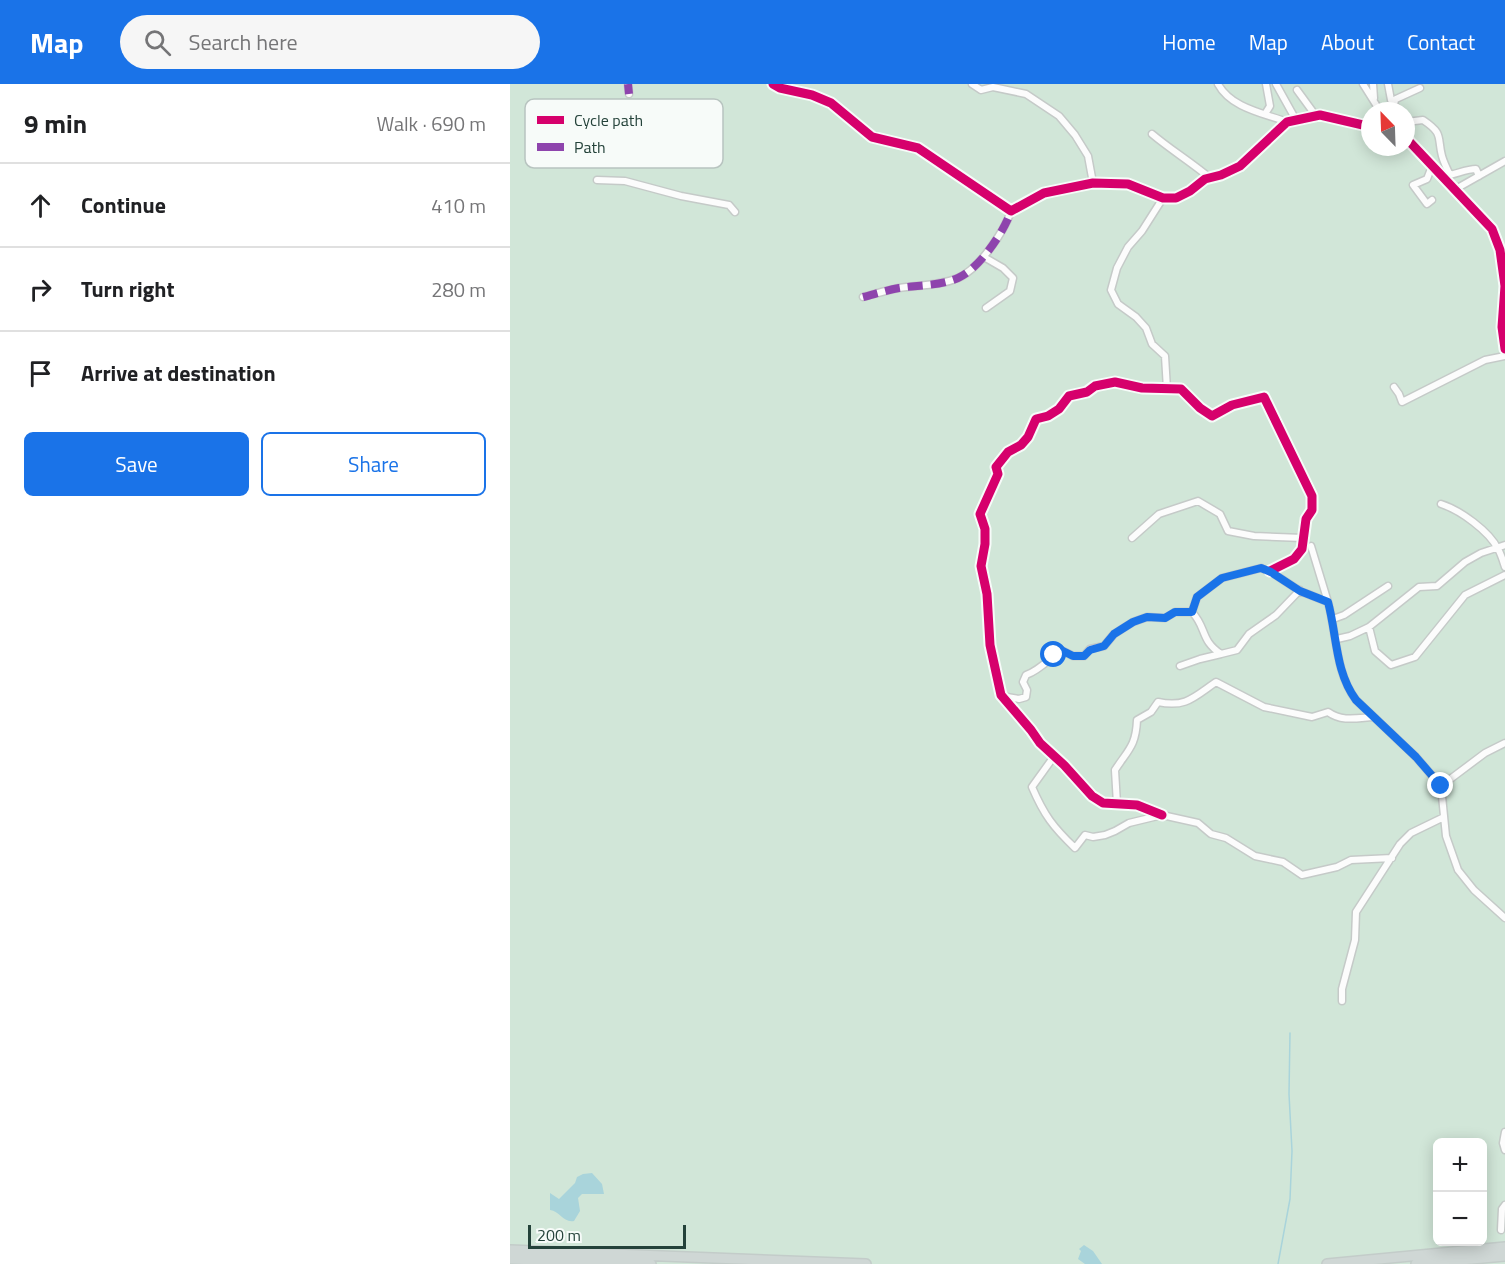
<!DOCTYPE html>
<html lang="en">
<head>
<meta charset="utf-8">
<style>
	:root { --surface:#fff; --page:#f6f6f6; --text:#202124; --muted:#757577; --line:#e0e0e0; --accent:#1a73e8 }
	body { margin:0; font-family:"Titillium Web",sans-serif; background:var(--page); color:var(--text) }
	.controls { position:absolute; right:18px; bottom:18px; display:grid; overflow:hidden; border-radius:9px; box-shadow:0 3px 15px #0003 }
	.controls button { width:54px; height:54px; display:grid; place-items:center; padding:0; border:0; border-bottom:2px solid var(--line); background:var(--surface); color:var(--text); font:30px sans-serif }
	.compass { position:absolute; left:851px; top:18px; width:54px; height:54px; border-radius:50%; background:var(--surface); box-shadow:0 3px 15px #0003; rotate:337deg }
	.scale { position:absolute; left:18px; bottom:15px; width:158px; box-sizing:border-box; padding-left:6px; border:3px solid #24423a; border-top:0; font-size:16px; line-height:21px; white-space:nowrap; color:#24423a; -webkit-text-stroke:4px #f7fbf9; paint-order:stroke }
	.stop { position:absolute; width:18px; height:18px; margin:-14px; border:4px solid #1a73e8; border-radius:50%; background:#fff }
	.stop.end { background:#1a73e8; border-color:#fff; box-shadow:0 2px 6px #0008 }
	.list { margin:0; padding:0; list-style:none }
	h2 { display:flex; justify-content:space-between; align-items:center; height:78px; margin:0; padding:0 24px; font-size:26px }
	h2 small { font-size:20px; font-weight:400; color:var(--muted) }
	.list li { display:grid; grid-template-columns:39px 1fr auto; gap:18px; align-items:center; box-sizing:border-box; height:84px; padding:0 24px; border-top:2px solid var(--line) }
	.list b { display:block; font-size:22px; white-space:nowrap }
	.list em { font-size:20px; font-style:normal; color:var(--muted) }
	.actions { display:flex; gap:12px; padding:18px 24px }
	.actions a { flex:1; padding:14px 0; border:2px solid var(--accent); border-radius:9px; text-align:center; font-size:21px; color:var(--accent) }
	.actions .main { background:var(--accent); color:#fff }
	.icon { flex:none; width:33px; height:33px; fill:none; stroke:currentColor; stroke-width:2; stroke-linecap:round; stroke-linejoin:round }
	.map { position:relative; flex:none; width:995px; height:1180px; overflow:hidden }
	header { display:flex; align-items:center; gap:36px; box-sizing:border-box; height:84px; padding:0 30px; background:var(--accent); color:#fff }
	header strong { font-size:28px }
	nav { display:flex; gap:33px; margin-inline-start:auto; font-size:21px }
	.search { width:420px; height:54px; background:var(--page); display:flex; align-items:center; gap:15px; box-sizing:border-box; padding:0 21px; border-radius:33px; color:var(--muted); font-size:22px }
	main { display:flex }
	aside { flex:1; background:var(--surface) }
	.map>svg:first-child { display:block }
</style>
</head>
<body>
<header>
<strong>Map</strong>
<div class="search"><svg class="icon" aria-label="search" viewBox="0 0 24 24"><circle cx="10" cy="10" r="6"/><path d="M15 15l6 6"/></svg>Search here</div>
<nav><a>Home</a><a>Map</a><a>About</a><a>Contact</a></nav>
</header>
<main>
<aside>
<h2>9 min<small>Walk · 690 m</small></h2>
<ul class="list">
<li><svg class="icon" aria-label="ahead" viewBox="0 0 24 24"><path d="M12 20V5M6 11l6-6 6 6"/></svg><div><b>Continue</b></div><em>410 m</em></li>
<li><svg class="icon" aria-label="right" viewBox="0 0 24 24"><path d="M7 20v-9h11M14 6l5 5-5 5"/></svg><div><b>Turn right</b></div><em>280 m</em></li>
<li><svg class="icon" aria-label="arrive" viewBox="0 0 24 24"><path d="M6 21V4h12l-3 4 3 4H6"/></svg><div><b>Arrive at destination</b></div></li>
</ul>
<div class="actions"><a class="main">Save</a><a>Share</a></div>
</aside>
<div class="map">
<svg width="995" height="1180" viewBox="0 0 995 1180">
	<rect width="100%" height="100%" fill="#e8edeb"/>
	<path fill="#d1e6d8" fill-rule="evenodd" d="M0,0H995V1180H0ZM860,27H896V63H860ZM928,1058H972V1158H928Z"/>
	<path fill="#a9d4db" d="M82,1089L92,1100L94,1110H72L68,1114L70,1127L64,1137C53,1139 50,1127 40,1126V1109L49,1115L65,1099L67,1093L73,1090Z
		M574,1161L583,1167L592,1180H575L568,1175L571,1167L569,1165Z"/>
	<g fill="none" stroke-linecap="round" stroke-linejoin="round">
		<path stroke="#a9d4db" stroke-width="1.5" d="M768,1180L780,1115L782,1067L779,1010L780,949"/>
		<defs>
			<path id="minor" d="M118,0L119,10
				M263,0L270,4L302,11L321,19L362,53L408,64L501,127L534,109L583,99L618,100L653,114H666L680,107L695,95L711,91L730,82L777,38L810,31L853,41H860
				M462,0L471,6L483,3L516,10L549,32L565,51L578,72L583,99
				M708,0C721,24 753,29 777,38
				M766,0L786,36
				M853,0L870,27
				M863,0L864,14
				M878,0L881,16L889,27
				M787,6L806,32
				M884,19L886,15L910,4
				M755,30L760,22L756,0
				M896,38L913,36C934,50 927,53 932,72C934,79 937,85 940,91C949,89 957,85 966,85L969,92
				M642,50C661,66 681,78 700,94
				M896,54L982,145L990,166L995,202L992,243L995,265
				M87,96L115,97L171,112L219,121L225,128
				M944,106L995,77
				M653,114L632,147L618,163L607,184L601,206L608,220L626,233L636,244L642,260L655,272L657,305
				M922,116L917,120L903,101L917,95L922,82
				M474,173L493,184L503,194L500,207L476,224
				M353,213C365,210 377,206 389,204C408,201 429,202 448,194C469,185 494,148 501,127
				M884,303L889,310L892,318L975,276L995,272
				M931,420C950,426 979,447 988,465C991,470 993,477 995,483
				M622,454L649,430L688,417L710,430L718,447L744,452L793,454
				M801,462L818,518
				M682,528C697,544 690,556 711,570L727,566L739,550L766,531L790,506
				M823,535L834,531L878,502
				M859,543L865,567L881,581L905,573L955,511L995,491
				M827,555L840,552L859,543L909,503L927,502L955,478L971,469L995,461
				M670,582L690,575L711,570
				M491,612L509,615L516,613L517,606L513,598L516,591C530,586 539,575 551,566L563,572H574L580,565L594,562L604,550L623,538L637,533L655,534L665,528H682L687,513L712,494L751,484L761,488L790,507L818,518C827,551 825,588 846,616L906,673L931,702L936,752L948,786L964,806L995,834
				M545,671L522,703C534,731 543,743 565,764L575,751L583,753L595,751L605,747L619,739L652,731L688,739L701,750L716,754L745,772L773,778L792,791L827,783L841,776L882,774
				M931,702L975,669L995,659
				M607,720L605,686C618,666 626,662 627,636L641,628L648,618C676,624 684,613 706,598L754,623L802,633L818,628C832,638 847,634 863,633
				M652,731L627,721L593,719L582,712L554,681L530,659L521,646L491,611L480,561L477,510L471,482L475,460V445L470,430L488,390L486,383L498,368L511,361L518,353L526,335L538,332L549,325L559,312L577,308L585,302L605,298L632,304L671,305L690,324L702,332L722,321L754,313L802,412V426L796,435L792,465L784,475L760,487
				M832,917V905L845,856L846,828L890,760L901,749L934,733
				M995,1048L993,1059L995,1066
				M991,1146L992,1125L995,1121"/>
			<path id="primary" d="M0,1166L356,1180
				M0,1175L141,1180
				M817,1180L995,1163
				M906,1180L995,1172"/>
		</defs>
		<use href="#minor" stroke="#c5cac8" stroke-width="9"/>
		<use href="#primary" stroke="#c3ccc9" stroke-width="12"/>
		<use href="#minor" stroke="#fcfcfc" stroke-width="6"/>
		<use href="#primary" stroke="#cfd7d5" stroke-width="9"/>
		<path stroke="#8e44ad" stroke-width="8" stroke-dasharray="15 8" stroke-linecap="butt" d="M118,0L119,10
			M353,213C365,210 377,206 389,204C408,201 429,202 448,194C469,185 494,148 501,127"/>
		<defs>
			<path id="cycleway" d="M263,0L270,4L302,11L321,19L362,53L408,64L501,127L534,109L583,99L618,100L653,114H666L680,107L695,95L711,91L730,82L777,38L810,31L853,41H860
				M896,54L982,145L990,166L995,202L992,243L995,265
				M652,731L627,721L593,719L582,712L554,681L530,659L521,646L491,611L480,561L477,510L471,482L475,460V445L470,430L488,390L486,383L498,368L511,361L518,353L526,335L538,332L549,325L559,312L577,308L585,302L605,298L632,304L671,305L690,324L702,332L722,321L754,313L802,412V426L796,435L792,465L784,475L760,487"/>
		</defs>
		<use href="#cycleway" stroke="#f7fbf9" stroke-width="13"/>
		<use href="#cycleway" stroke="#d6006c" stroke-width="9"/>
	</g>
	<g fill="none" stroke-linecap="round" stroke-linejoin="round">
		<path stroke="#1a73e8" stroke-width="8" d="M544,571L551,566L563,572H574L580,566L594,562L604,550L623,538L637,533L655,534L665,528H682L687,513L712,494L751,484L761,488L790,507L818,518C827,551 825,588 846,616L906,673L931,702"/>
	</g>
	<rect x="15" y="15" width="198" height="69" rx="9" fill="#f7fbf9" stroke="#b8c4c0" stroke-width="1.5"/>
	<rect x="27" y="32" width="27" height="8" fill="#d6006c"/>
	<rect x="27" y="59" width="27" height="8" fill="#8e44ad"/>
	<g font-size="16" fill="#24423a">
		<text x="64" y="42">Cycle path</text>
		<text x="64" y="69">Path</text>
	</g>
</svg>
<div class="controls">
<button>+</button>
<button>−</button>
</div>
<svg class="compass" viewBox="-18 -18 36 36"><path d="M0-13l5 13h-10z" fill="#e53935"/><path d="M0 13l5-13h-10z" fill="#757577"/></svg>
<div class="scale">200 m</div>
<div class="stop" style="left:544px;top:571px"></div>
<div class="stop end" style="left:931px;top:702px"></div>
</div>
</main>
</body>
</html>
